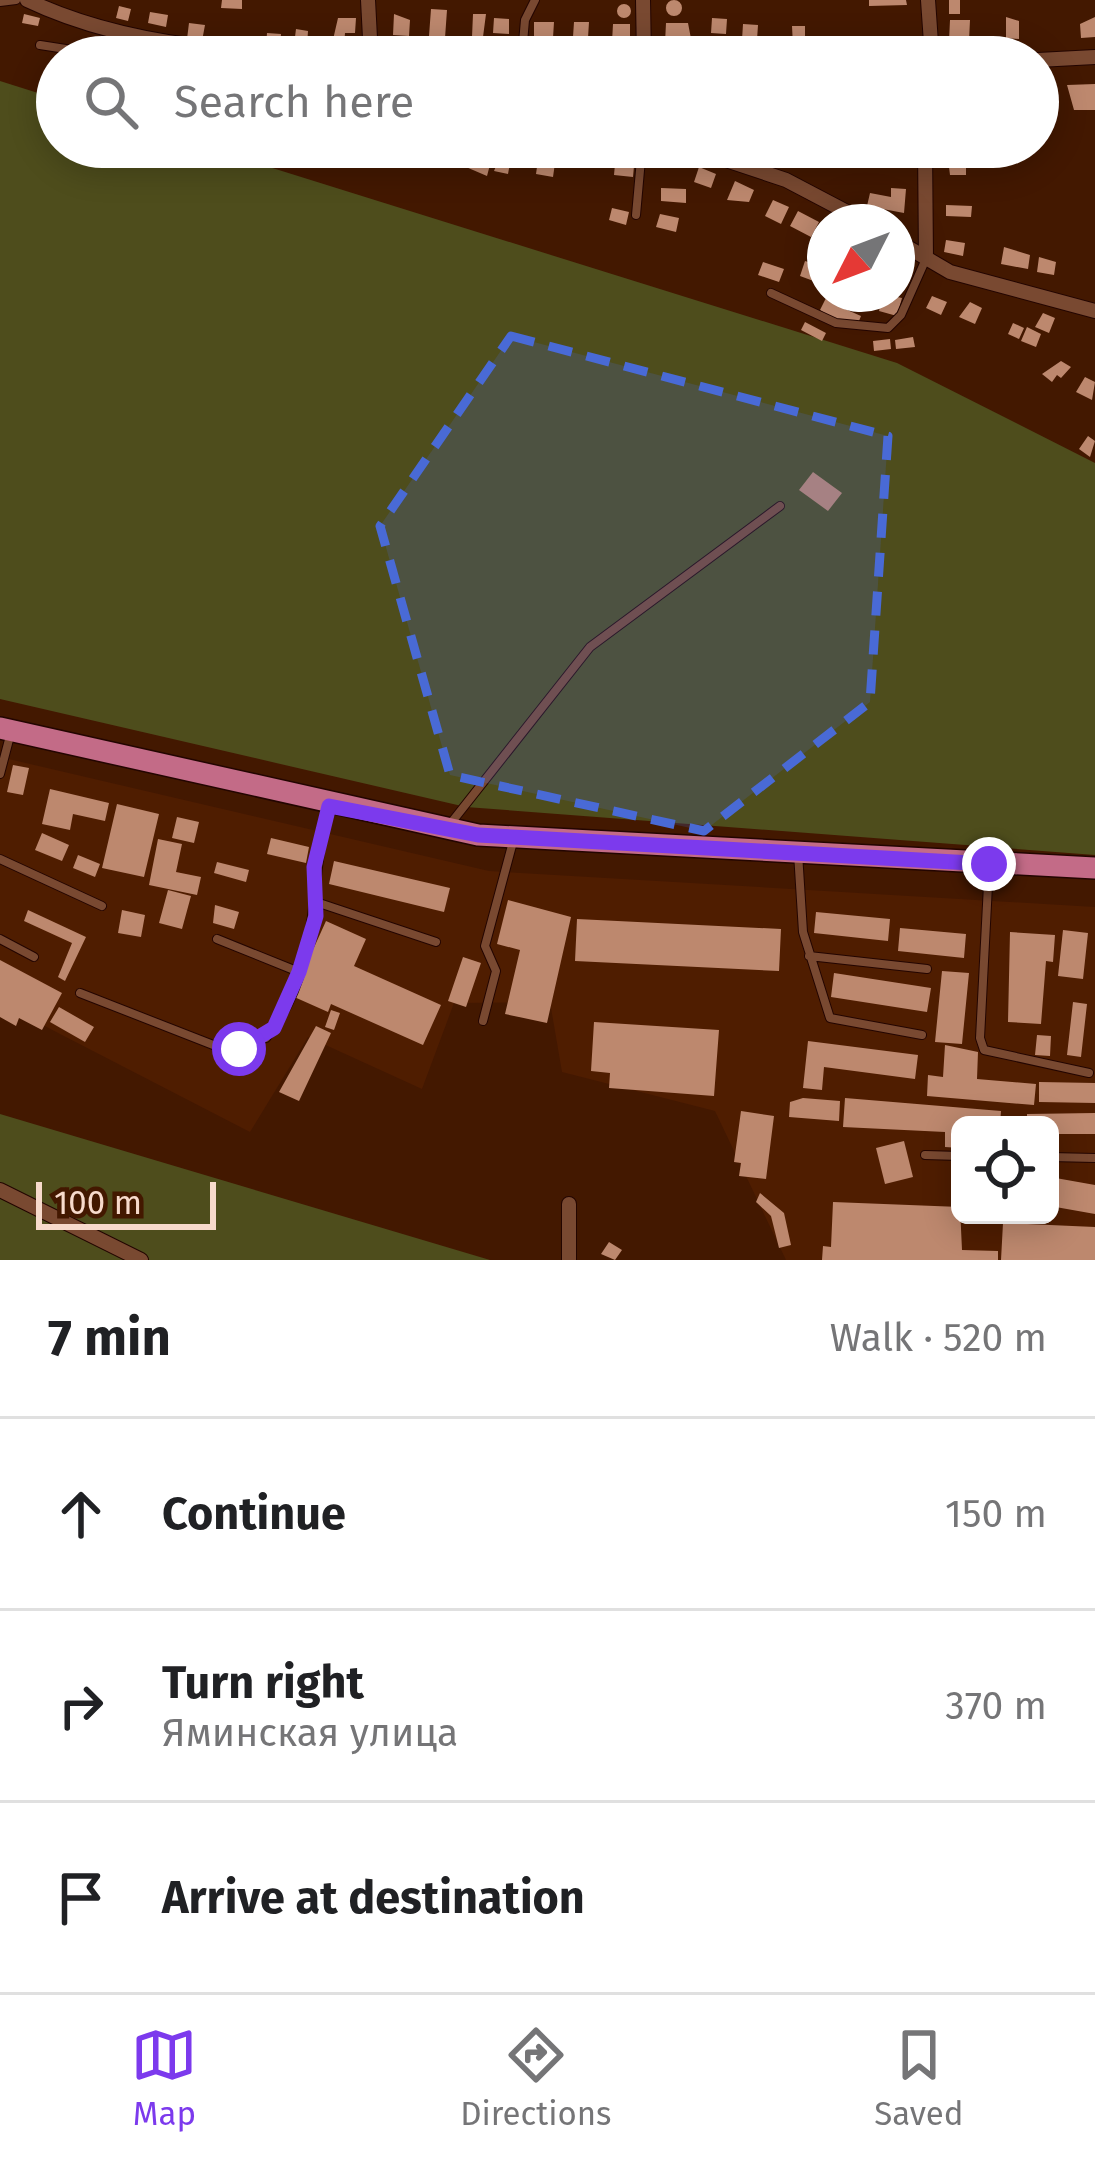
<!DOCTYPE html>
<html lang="en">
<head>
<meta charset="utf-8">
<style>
	:root { --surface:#fff; --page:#f2f2f2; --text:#202124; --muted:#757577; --line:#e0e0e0; --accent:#7c3aed }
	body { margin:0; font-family:"Fira Sans",sans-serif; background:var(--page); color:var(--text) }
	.controls { position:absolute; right:36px; bottom:36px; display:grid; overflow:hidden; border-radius:18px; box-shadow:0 6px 30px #0003 }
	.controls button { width:108px; height:108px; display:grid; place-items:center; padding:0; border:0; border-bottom:3px solid var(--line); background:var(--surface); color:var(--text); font:60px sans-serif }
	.compass { position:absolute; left:807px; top:204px; width:108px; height:108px; border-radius:50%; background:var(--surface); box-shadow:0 6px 30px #0003; rotate:228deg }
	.scale { position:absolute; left:36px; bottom:30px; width:180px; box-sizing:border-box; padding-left:12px; border:6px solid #f7dacc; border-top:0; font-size:33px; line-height:42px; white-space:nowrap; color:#f7dacc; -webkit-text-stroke:9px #431800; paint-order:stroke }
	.stop { position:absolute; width:36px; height:36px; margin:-27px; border:9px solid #7c3aed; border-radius:50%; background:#fff }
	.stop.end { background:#7c3aed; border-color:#fff; box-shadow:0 3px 12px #0008 }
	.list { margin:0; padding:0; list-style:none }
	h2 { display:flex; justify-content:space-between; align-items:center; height:156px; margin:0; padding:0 48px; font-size:51px }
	h2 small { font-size:39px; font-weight:400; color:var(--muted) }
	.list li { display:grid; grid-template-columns:78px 1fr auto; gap:36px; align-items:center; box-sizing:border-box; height:192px; padding:0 48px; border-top:3px solid var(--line) }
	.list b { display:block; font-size:45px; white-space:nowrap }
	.list p { margin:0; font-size:39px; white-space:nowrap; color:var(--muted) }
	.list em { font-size:39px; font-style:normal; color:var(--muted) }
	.icon { flex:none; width:66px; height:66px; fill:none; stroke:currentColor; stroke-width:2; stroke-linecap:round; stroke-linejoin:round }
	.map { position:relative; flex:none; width:1095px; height:1260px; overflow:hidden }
	.search { position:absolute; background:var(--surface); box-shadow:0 6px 30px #0003; left:36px; right:36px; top:36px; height:132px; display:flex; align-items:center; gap:30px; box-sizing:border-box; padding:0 42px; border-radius:66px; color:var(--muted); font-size:45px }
	.sheet { height:732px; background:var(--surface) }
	nav { display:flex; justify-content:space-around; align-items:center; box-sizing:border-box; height:168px; border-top:3px solid var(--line); background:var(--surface); font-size:33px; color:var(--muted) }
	nav a { display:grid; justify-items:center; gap:6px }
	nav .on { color:var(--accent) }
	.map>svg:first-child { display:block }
</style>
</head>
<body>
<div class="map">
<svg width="1095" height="1260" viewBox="0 0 1095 1260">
	<rect width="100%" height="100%" fill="#431800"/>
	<path fill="#4f1d00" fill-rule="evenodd" d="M0,757L489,871L1095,907V1260H786L715,1111L562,1072L550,1002L454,1003L422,1089L308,1037L250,1132L0,1003ZM960,1125H1050V1215H960Z"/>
	<path fill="#4e4d1c" d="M0,81L57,99V147H205L897,363L1095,463V855L466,807L0,699Z
		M0,1114L490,1260H0Z"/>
	<path fill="#bd886e" d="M222,0H242V9L221,8Z
		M869,0H906L907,5L869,6Z
		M949,0H960V14H949Z
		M666 8a8 8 0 1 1 16 0a8 8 0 1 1-16 0Z
		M617 11a7 7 0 1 1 14 0a7 7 0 1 1-14 0Z
		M119,6L131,9L128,21L116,18Z
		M431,9L447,10L445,38L429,36Z
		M150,12L168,15L166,27L148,23Z
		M24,14L40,18L38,26L22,23Z
		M394,14L410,20L409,36L393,35Z
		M473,14H486L483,37H472Z
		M1006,17L1019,21V39L1006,38Z
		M1095,17V37L1081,38L1080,24Z
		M338,18H356L355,33H345L344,45L332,44Z
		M494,18L509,19V34L493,33Z
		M712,18L727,19L726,34L711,33Z
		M950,20H970L969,41H949Z
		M534,22H554L553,38H534Z
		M574,22H589L588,38L573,37Z
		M189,23L205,25L202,41L187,39Z
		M666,23H688L692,44L665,43Z
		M613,24H630V43L612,42Z
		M743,24L758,25L757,40H742Z
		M792,26H805V46H793Z
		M296,29L308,31L307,46L294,45Z
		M267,33L281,34L280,48L266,47Z
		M1038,81L1052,87V99H1038Z
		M1095,84V110H1074L1067,85Z
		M389,147H407L404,159L387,155Z
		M774,147L794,157L789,166L769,155Z
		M432,148L446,151L442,168L428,164Z
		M469,155L491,161L487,176L466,167Z
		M500,156L511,158L508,174L494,171Z
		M538,160L555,163L553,177L536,174Z
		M615,164L634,166L633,177L614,175Z
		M966,166V175H950L949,167Z
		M699,167L716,174L711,188L694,182Z
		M735,181L754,190L749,202L727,200Z
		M661,188L686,189V203L661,201Z
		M891,188L906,189L904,213L867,206L870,193L891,197Z
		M773,200L789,207L781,224L765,216Z
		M946,205L972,206L971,217L946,216Z
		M612,208L629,212L626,225L609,220Z
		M798,211L819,222L811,237L790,226Z
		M660,214L679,218L676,232L656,227Z
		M946,240L965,243L963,256L944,252Z
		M1004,247L1030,255L1028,269L1001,264Z
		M899,252L910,260L897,277V254Z
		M1039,257L1056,262L1054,275L1037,272Z
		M805,261L824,267L819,283L800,276Z
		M763,262L784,269L779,282L758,275Z
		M828,294L848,301L845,309L861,316L859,321L835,320L820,310Z
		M883,294L902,298L897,316L879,311Z
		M932,296L947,302L941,315L926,308Z
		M970,302L982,308L975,324L959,317Z
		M1043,313L1055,318L1049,333L1035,327Z
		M805,322L826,333L822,341L801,330Z
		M1013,323L1024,328L1019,339L1008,334Z
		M1027,327L1041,334L1036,347L1021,341Z
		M913,337L915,347L896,349L895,340Z
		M890,339L891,349L874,351L873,341Z
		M1061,361L1071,367L1061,378L1057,375L1052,382L1042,374Z
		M1085,377L1095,382L1092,400L1076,392Z
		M1088,436L1095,441L1090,457L1079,449Z
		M813,472L842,493L828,511L799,490Z
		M13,765L29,768L23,795L7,792Z
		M50,789L109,803L105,821L73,814L70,830L42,824Z
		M117,804L159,814L144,877L102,868Z
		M177,817L199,822L194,843L172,838Z
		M42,833L69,845L62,861L35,850Z
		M271,838L309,847L306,863L267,854Z
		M158,839L182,844L176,872L201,877L197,895L149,885Z
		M78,855L100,864L95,877L73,868Z
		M334,861L450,888L444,912L329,884Z
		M217,862L249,870L246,882L214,873Z
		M168,890L191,896L182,929L159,923Z
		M508,900L571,917L547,1023L505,1014L520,950L497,944Z
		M215,905L239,912L234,929L213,923Z
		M28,910L86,937L65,981L58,977L72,943L24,921Z
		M122,910L145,915L141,937L118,933Z
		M816,912L890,919L888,941L814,933Z
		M577,919L781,929L779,971L575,961Z
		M326,921L366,939L354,966L441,1005L423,1045L331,1004L328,1012L292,996Z
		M900,928L966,934L964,958L898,951Z
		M1063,930L1088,933L1083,979L1058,976Z
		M1010,932L1055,935L1053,962L1046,961L1041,1024L1008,1022Z
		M463,957L481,963L466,1007L448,1001Z
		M0,960L62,993L42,1030L19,1018L16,1026L0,1017Z
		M942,971L969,973L962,1044L935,1042Z
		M834,973L931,988L927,1012L831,997Z
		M1073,1002L1087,1004L1081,1057L1067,1055Z
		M59,1007L94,1027L85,1042L50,1022Z
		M331,1010L340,1013L334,1030L325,1027Z
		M594,1022L719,1030L714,1096L609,1088L610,1073L591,1071Z
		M316,1026L331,1033L299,1101L279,1092Z
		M1037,1035L1051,1036L1050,1056L1035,1055Z
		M808,1041L918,1055L915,1079L824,1067L822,1090L803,1088Z
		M945,1045L978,1052L977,1079L1036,1084L1034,1105L927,1096L928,1075L943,1077Z
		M1039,1082L1095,1083V1103L1039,1102Z
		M803,1098L840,1101L839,1121L789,1117L790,1102Z
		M845,1098L1001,1111L1000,1125H960V1148L945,1147V1132L843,1127Z
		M741,1111L774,1116L766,1179L739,1176L741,1163L734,1162Z
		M1095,1113V1134H1050V1125H1027V1114Z
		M904,1141L913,1177L885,1184L876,1148Z
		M1050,1177L1095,1185V1214L1050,1206Z
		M760,1193L784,1213L791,1245L779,1248L771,1216L756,1202Z
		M833,1202L960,1207L962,1250L998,1251V1260H822L823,1246L831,1247Z
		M1003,1223L1095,1227V1260H1001Z
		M609,1242L622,1250L615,1260L601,1254Z"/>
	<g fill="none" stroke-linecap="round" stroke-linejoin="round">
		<defs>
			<path id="service" d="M0,2L16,0
				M40,45L117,57
				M522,54L525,20L535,0
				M636,215L642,148
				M771,293L836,323L888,328L901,315L925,261
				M0,774L11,732
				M451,823L590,647L780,506
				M798,853L803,932L830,1018L922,1035
				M0,859L102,906
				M989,866L980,1038L984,1050L1089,1073
				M316,902L436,942
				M0,939L34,957
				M217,939L299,972
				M809,956L927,969
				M80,993L226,1050L266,1038C321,973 309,884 328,807
				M483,1021L496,971L485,946L514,838
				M925,1155L960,1156
				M1050,1157L1095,1158"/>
			<path id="minor" d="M27,0C184,75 386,48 556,57
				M368,0L371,57
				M643,0L644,57
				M928,0L932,57
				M1038,60L1095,57
				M513,147L612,153L639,147
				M687,147L786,180L866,222
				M925,147L926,259
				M897,241L950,272L1095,311
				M0,1190L141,1260
				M569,1204V1260"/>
			<path id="primary" d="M0,728L478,835L1095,868"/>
		</defs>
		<use href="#service" stroke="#230500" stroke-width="10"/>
		<use href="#minor" stroke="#230500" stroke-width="16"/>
		<use href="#primary" stroke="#230500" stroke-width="24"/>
		<use href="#service" stroke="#794931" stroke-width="8"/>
		<use href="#minor" stroke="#794931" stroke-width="14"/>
		<use href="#primary" stroke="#c36b87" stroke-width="21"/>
	</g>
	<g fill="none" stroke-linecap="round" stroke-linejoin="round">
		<path stroke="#7c3aed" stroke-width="15" d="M239,1049L274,1028L299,972L316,916L314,867L329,806L478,835L989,864"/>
	</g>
	<path fill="#496ad6" fill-opacity="0.2" stroke="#496ad6" stroke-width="9" stroke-dasharray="24 15" stroke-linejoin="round" d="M511,336L888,436L870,702L704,831L450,775L380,526Z"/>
</svg>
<div class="controls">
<button><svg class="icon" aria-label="locate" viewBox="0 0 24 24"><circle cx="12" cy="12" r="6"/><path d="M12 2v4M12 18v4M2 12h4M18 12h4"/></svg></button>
</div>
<svg class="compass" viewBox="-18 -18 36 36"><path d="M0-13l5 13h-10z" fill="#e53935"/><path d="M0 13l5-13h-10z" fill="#757577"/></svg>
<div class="scale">100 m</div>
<div class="stop" style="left:239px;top:1049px"></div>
<div class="stop end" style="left:989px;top:864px"></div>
<div class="search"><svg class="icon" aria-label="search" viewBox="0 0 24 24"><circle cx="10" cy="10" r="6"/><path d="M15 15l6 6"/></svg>Search here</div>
</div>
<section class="sheet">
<h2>7 min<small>Walk · 520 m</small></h2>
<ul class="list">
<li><svg class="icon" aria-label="ahead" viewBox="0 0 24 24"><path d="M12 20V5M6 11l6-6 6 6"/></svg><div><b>Continue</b></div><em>150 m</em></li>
<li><svg class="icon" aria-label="right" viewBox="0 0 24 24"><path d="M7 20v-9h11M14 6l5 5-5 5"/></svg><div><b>Turn right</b><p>Яминская улица</p></div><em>370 m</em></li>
<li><svg class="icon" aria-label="arrive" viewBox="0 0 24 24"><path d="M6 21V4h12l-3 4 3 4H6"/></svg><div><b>Arrive at destination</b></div></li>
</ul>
</section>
<nav>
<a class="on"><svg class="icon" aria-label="map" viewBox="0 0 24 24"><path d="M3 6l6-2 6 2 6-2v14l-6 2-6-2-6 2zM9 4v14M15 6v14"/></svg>Map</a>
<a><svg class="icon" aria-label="directions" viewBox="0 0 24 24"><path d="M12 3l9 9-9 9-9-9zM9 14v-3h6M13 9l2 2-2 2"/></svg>Directions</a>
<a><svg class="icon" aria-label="saved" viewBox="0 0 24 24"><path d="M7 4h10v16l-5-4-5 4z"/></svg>Saved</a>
</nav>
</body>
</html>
